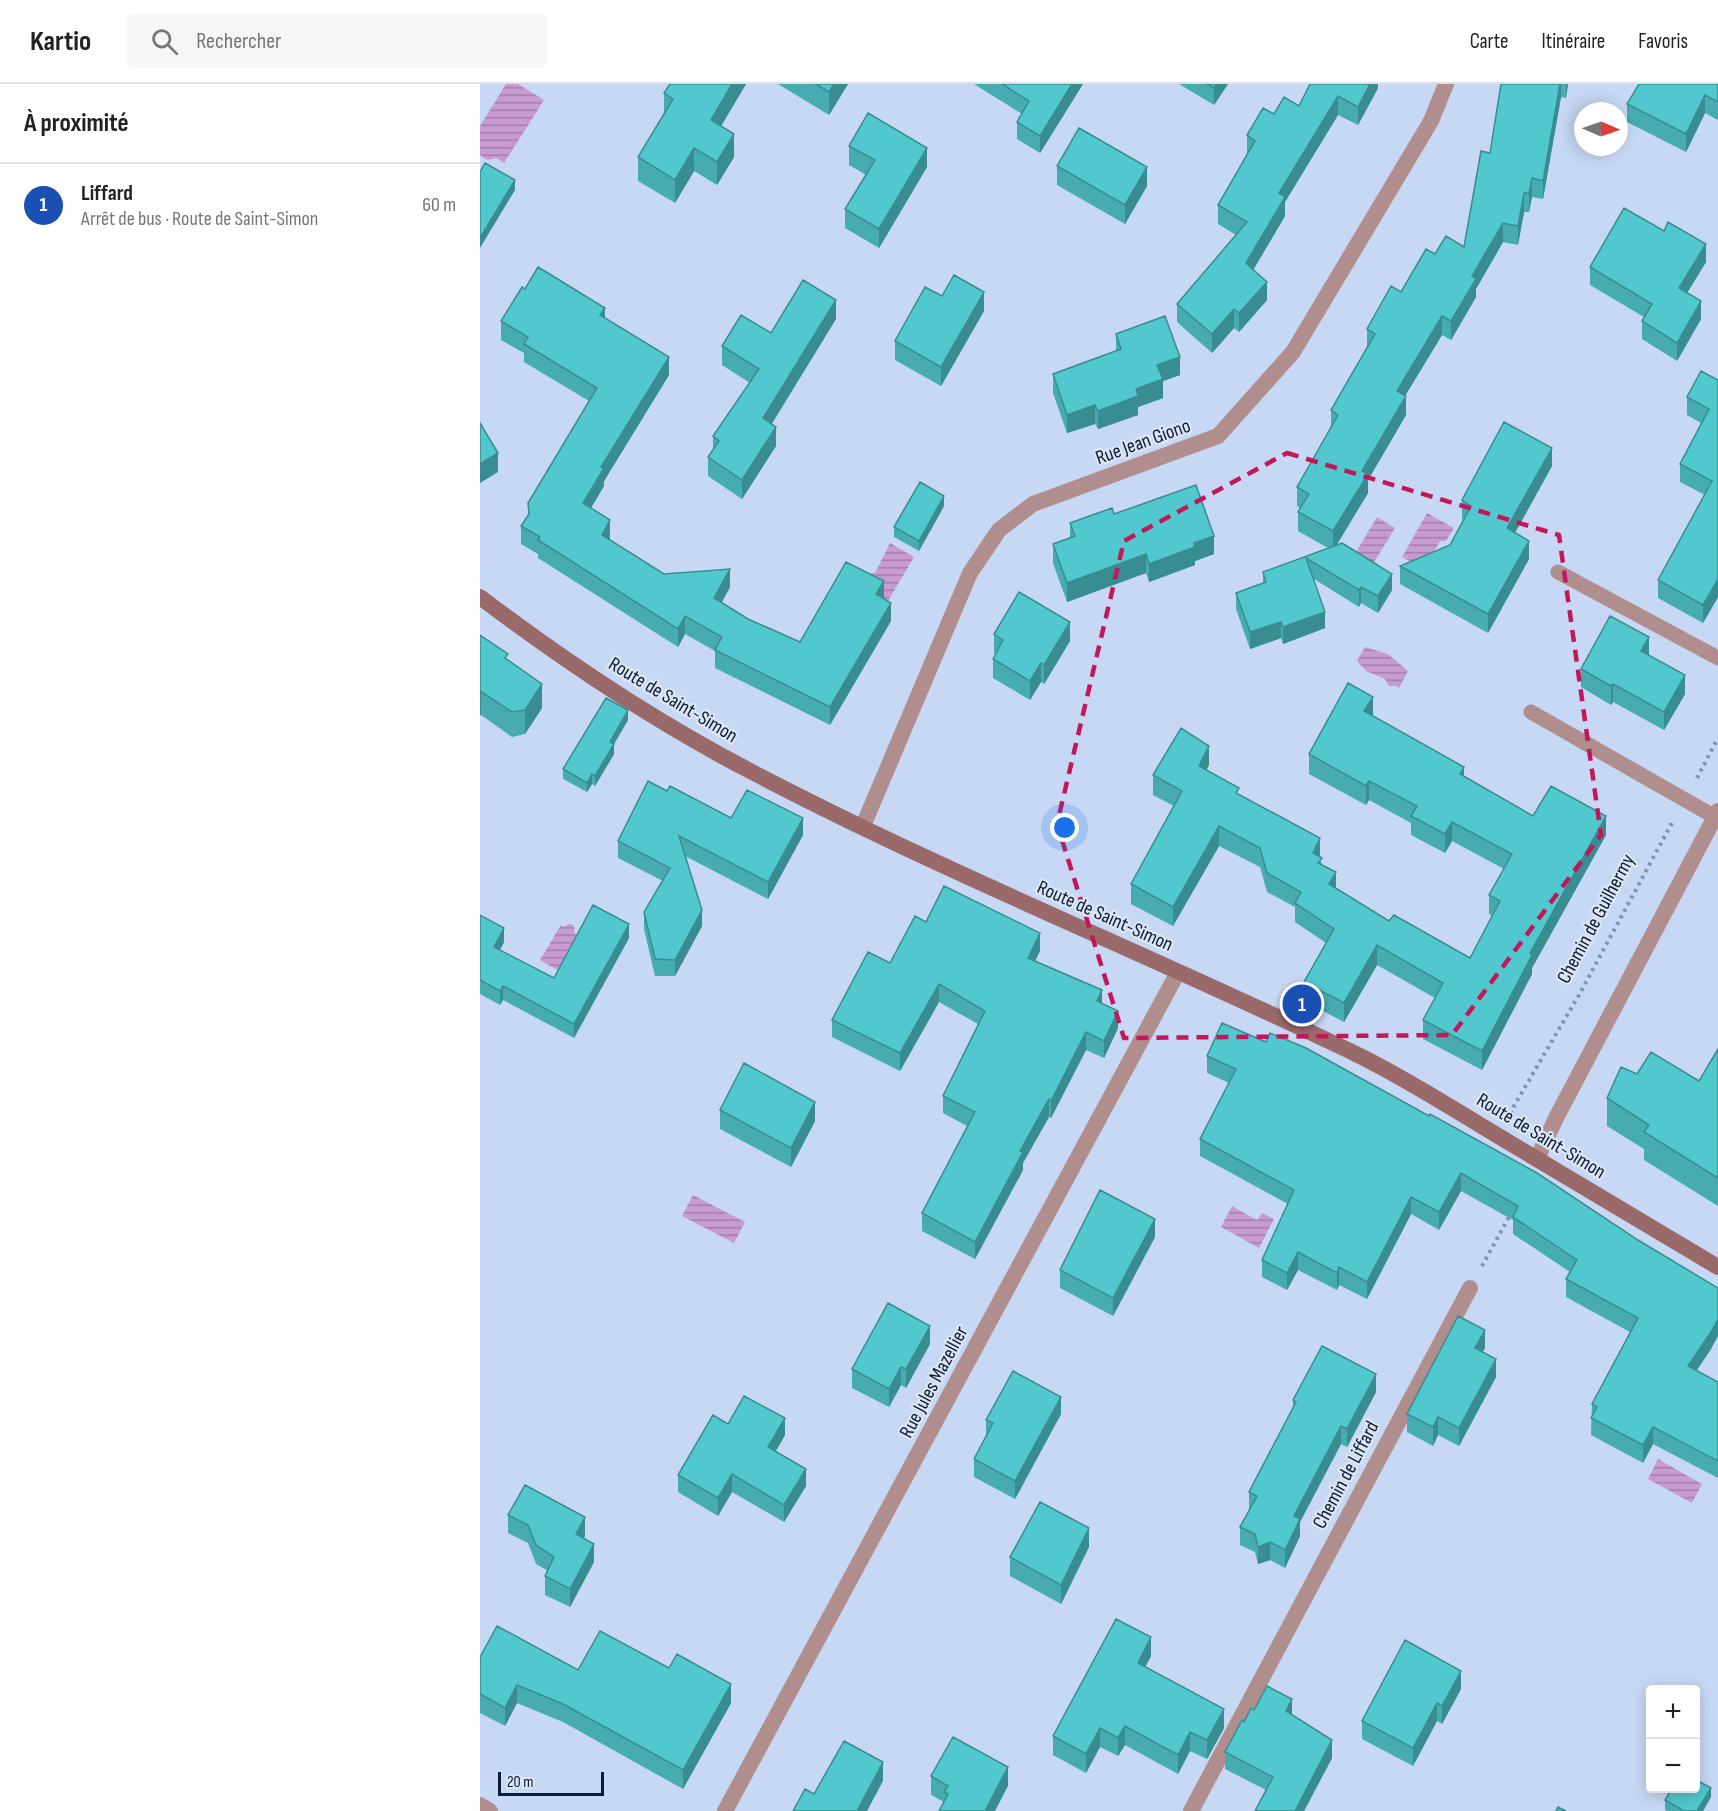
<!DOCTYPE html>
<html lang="fr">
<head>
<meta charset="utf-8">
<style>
	:root { --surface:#fff; --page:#f6f6f6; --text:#222; --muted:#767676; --line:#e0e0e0; --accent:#b45309 }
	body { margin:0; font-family:"Sofia Sans Condensed",sans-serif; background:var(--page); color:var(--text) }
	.controls { position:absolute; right:18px; bottom:18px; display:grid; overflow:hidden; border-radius:6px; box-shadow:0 3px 15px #0003 }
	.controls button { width:54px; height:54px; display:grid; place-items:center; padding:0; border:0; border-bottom:2px solid var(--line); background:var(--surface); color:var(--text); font:30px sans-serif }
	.compass { position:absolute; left:1094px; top:18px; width:54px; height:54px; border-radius:50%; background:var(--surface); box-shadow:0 3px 15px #0003; rotate:92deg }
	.scale { position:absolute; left:18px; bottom:15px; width:106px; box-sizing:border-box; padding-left:6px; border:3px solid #0c1b34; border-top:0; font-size:16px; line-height:21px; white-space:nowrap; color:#0c1b34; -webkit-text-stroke:4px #dce5f3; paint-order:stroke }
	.you { position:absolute; left:585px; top:744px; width:21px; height:21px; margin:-15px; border:4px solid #fff; border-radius:50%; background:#1a73e8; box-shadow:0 0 0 9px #1a73e833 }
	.badge { display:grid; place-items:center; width:39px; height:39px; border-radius:50%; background:var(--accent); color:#fff; font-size:20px; font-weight:700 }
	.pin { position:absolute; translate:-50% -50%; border:3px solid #fff; box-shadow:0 2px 6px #0006 }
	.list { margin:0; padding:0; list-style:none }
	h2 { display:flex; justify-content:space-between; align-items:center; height:78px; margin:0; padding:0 24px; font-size:26px }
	h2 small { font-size:20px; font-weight:400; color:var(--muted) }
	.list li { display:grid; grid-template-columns:39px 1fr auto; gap:18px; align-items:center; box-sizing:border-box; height:84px; padding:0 24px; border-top:2px solid var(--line) }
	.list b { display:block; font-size:22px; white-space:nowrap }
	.list p { margin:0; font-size:20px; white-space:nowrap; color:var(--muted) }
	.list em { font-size:20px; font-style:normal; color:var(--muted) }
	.icon { flex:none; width:33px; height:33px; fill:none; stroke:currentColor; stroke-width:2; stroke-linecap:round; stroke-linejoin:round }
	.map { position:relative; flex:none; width:1238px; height:1727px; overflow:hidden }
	header { display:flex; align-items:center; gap:36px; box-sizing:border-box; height:84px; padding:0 30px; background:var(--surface); border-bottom:2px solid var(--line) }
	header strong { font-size:28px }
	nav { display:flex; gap:33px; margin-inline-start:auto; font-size:21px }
	.search { width:420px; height:54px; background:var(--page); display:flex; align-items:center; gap:15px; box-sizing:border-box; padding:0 21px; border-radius:6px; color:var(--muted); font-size:22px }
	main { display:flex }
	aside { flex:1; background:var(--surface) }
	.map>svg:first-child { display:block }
</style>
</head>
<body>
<header>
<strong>Kartio</strong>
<div class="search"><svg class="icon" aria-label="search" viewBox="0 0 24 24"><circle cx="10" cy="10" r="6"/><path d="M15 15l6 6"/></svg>Rechercher</div>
<nav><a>Carte</a><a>Itinéraire</a><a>Favoris</a></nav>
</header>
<main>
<aside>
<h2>À proximité<small></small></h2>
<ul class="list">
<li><span class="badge" style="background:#1a4fb4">1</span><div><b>Liffard</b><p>Arrêt de bus · Route de Saint-Simon</p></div><em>60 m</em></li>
</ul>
</aside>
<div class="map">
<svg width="1238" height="1727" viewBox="0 0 1238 1727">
	<defs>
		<pattern id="water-rules" width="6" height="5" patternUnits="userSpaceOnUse" patternTransform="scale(1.5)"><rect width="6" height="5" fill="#c89bd2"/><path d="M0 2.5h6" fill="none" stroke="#a17eab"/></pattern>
	</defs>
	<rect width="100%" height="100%" fill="#c7d8f4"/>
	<path fill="url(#water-rules)" d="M26,0H38L64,16L24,79L16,74C9,77 5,76 0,71V42Z
		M947,429L974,444L966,457H960L944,485L922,473Z
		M897,433L915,444L893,480L875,470Z
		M410,459L434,473L408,517L387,505L386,489H395Z
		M885,563L908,570L928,587L919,604L917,602H909L905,595L886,587L877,577Z
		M88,840L93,841L95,845L94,849L99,851L79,887L60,876L81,841L84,843Z
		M213,1111L265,1138L254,1159L202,1132Z
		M752,1122L777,1136L782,1129L794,1135L779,1164L741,1143Z
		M1178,1375L1222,1400L1212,1419L1168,1395Z"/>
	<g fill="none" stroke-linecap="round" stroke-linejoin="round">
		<path stroke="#8191ac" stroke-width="4" stroke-dasharray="3 4.5" stroke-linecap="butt" d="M1217,694L1238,654
			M1032,1030L1031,1027L1099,911L1193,737
			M1002,1182L1030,1131"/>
		<path stroke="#b08e8d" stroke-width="15" d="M1078,488L1238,574
			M1051,628L1235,733"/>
		<path stroke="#b08e8d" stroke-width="16" d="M383,742L490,489L519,446L553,420L738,352L813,268L951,37L966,0
			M1057,1075L1076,1034L1238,727
			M0,1721L10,1727
			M245,1727L698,888
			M711,1727L990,1204"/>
		<path stroke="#9a6a6a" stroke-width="16" d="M0,513C83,576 181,641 274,689C471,792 678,874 878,971C929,996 976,1027 1025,1056C1096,1099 1167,1141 1238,1183"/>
	</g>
	<path fill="#46acb1" d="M190,0H266L241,42L254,73L237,101L214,87L195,119L158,97V73L184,30V9Z
		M298,0H368L349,31Z
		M494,0H603L560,69L537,55V38L542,30Z
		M699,0H748L734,21Z
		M898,0V4L878,41L858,31L805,118V132L773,186L787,216L759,248L754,244L732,269L697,238V220L756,151L738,140V121L767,70V51L794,30L819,22Z
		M1021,0H1088L1086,14L1081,13L1063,115L1052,113L1049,128H1044L1038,161L1023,158L996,205V213L971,256L962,251L925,312L926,331L888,396V409L857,461L912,506L898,529L881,519L879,523L834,495L845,544L803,560L801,554L770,565L756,525V509L783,499V488L848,464L818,447V428L820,424L817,422V403L851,343V326L887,264V245L955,170L984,163L1010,69Z
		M1238,0V36L1225,29L1206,68L1147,38V20Z
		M369,62L447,83L399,164L365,144V125L386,91L369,81Z
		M577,82L667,102L645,140L577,101Z
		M1226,178L1207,209L1221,235L1197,277L1162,255V237L1164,233L1110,201V183Z
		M45,205L125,234L189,291L124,397V402L111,424L130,454L129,456L184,490L250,503L242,518L268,535L320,558L404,515L411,537L350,641L235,584V567L205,550L198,563L58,474V470L41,460V442L48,431V419L109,317L44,278V269L21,256V237Z
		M462,212L504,227L461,302L415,276V257Z
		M356,235L292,340L296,362L262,415L228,392V373L233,366V352L270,299L242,281V262L291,249Z
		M636,250L700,291L683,297V314L658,323V331L618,345L615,340L587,349L573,309V290L636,267Z
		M1238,296V513L1223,539L1178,514V496L1225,411L1200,398V380L1221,339L1207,331V313Z
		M1072,382L1035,449L1049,475L1008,549L920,500V482L970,461L984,436L982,435V416Z
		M464,422L439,467L414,453V443Z
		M634,430L734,470L715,477V481L669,498L666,489L587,518L573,479V460L590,454V439Z
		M514,550L590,557L564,600L561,598L550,616L513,594V575L516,570L514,569Z
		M0,551L28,576L62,624L45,650L32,653L1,631Z
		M1169,571L1205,610L1184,646L1133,618L1131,621L1101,603V585Z
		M893,632L984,693L1053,732L1126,751L1052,884V890L1002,986L943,955V936L955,914L897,881L864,938L824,917V898L846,859L815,838V823L787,808L780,783L739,762L693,842L651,820V800L694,722L673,711V691L729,681L726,686L840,773L842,781L856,804L909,837L990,874L1012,832L1009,830V811L1024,785L972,757L965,769L931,751V739L889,716L886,721L829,690V670Z
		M148,636L134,660V670L115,702L112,700L107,708L83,695V685Z
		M187,707L251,734L323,751L288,815L205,772L222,842L195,892H175L164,845V828L183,797L138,774V757Z
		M0,831L24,858L20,866L74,894L149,854L94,954L23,916L20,921L0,910Z
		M446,838L560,867L555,877L622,919L638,944L624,974L606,966L571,1034L569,1033L543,1079V1086L495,1175L442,1147V1129L487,1042L463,1029V1012L498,940L459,918L420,987L352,953V936L410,879Z
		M786,958L826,964L1231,1265L1217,1286L1238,1298V1394L1173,1360L1163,1379L1111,1351L1112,1320L1150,1248L1086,1213V1195L1090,1188L1033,1150V1136L981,1107L959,1146L931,1130L887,1215L859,1201L857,1206L818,1186L807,1206L782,1193V1176L808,1120L720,1072V1055L749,999L727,989V972Z
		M1238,965V1122L1164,1076V1065L1127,1042V1014L1157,990L1219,997Z
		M240,1026L335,1037L311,1083L240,1045Z
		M675,1153L633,1232L580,1204V1186Z
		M450,1260L426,1304L421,1301L409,1323L372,1304V1285Z
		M1005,1264L1002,1268L1016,1293L979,1362L958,1351L953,1362L927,1348V1330Z
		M896,1308L867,1363L861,1360L820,1438V1452L805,1484L790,1476L778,1480L775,1468L760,1461V1443L769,1426V1408L813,1324V1316Z
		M581,1330L535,1415L494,1393V1375L506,1352V1336Z
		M248,1340L305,1351L296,1367L326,1402L304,1438L252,1408L238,1432L198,1408V1391Z
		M28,1431L105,1452L104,1454L114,1478L90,1523L65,1511V1492L68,1487L56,1480L48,1459L28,1449Z
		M609,1463L581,1520L530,1492V1473Z
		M671,1572L665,1583L744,1644L727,1675L710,1667L698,1690L645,1661L638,1672L620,1663L606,1689L573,1671V1652Z
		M0,1573L98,1586L251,1619L203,1705L83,1638L37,1619L25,1642L0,1629Z
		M981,1605L962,1640L957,1637L933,1682L882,1655V1637Z
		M774,1626L812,1630L852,1674L824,1727H775L786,1706L745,1685V1668L764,1638Z
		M451,1692L528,1702L464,1718L451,1711Z
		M1231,1713L1223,1727H1187L1185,1726V1716Z"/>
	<path fill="#398c90" d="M252,0H266L231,59V36Z
		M354,0H368L349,31V8Z
		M592,0H603L560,69V52Z
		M736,0H748L734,21V4Z
		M890,0H898V4L878,41V23Z
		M1080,0H1081V13L1063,115V97Z
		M1086,0H1088L1086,14Z
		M1225,11V29L1206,68V50Z
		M858,12V31L805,118V132L766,198V179L799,109Z
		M254,50V73L237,101V78Z
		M214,64V87L195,119V96Z
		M447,64V83L399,164V145Z
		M667,83V102L645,140V121Z
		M1052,94V113L1049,128V109Z
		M35,96V106L0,164V154Z
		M1044,109V128L1038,161V142Z
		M1023,139V158L996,205V213L971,256V237L992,192Z
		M1226,160V178L1199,222V204Z
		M787,198V216L759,248V229Z
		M504,208V227L461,302V283Z
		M356,216V235L283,353V334Z
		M1221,217V235L1197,277V259Z
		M125,224V242L120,231Z
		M754,225V244L732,269V250Z
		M962,232V251L917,325V307Z
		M189,273V291L124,397V402L103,437V419L121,383Z
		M700,273V291L683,297V314L658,323V331L618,345V327L656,305L677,281Z
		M926,312V331L888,396V409L853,466V447L882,387Z
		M615,321V340L587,349V331Z
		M296,343V362L262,415V396Z
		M1072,364V382L1027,463V444Z
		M18,369V388L0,399V380Z
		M464,412V422L439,467V457Z
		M130,436V454L122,469V451Z
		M734,452V470L715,477V481L669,498V480L714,459Z
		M1049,457V475L1008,549V530Z
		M666,470V489L587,518V499Z
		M250,485V503L234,532V514Z
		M912,490V506L898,529V512Z
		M1238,495V513L1223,539V521Z
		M404,497V516L396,510Z
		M881,503V519L879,523V506Z
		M411,519V537L350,641V623Z
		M845,528V544L803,560V543Z
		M205,532V550L198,563V545Z
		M590,538V557L564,600V581Z
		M801,538V554L770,565V548Z
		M1169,553V571L1161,567Z
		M561,579V598L550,616V597Z
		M1205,591V610L1184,646V628Z
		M62,600V624L45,650V626Z
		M1133,600V618L1131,621V602Z
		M0,607H1V631L0,632Z
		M893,613V632L884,627Z
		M148,626V636L131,665L134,660V670L115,702V692L130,658Z
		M729,662V681L719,701V682Z
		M984,683V702L980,690Z
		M112,690V700L107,708V699Z
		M889,697V716L886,721V702Z
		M1126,732V751L1052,884V890L1002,986V967L1050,869Z
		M323,734V751L288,815V798Z
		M972,738V757L965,769V750Z
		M739,742V762L693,842V823Z
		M840,754V774L833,769Z
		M856,788V807L849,800Z
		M222,826V842L195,892V876Z
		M149,840V854L94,954V940Z
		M24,844V858L14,877V863Z
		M560,849V867L548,891V874Z
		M897,861V881L864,938V919Z
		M459,900V918L420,987V969Z
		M23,902V916L20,921V907Z
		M622,906V924L617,917Z
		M638,927V944L624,974V957Z
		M606,948V966L571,1034V1017Z
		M569,1015V1033L543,1079V1086L495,1175V1158L540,1067Z
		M335,1018V1037L311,1083V1064Z
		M981,1089V1107L959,1146V1128Z
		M931,1113V1130L887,1215V1198Z
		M675,1135V1153L633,1232V1214Z
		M818,1168V1186L807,1206V1189Z
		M859,1183V1201L857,1206V1189Z
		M1238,1235V1252L1231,1265L1208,1299V1282Z
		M450,1242V1260L426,1304V1285Z
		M1005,1246V1264L995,1282V1264Z
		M1016,1275V1293L979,1362V1344Z
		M421,1283V1301L409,1323V1305Z
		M896,1290V1308L867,1363V1345Z
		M581,1313V1330L535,1415V1397Z
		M958,1333V1351L953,1362V1343Z
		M305,1334V1351L288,1380V1363Z
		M861,1342V1360L820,1438V1452L805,1484V1466L814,1432Z
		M1173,1343V1360L1163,1379V1361Z
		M326,1385V1402L304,1438V1421Z
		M252,1390V1408L238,1432V1414Z
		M105,1433V1452L96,1469V1450Z
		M609,1444V1463L581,1520V1501Z
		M790,1458V1476L778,1480V1463Z
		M114,1460V1478L90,1523V1505Z
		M671,1553V1572L658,1597V1579Z
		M981,1587V1605L962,1640V1622Z
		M251,1600V1619L203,1705V1686Z
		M37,1601V1619L25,1642V1624Z
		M812,1615V1633L806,1627Z
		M957,1619V1637L933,1682V1664Z
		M744,1625V1644L727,1675V1656Z
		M645,1642V1661L638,1672V1654Z
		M620,1644V1663L606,1689V1670Z
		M710,1648V1667L698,1690V1671Z
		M852,1656V1674L824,1727H815Z
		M403,1678V1697L387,1727H377Z
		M528,1683V1702L515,1727H505Z
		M1231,1704V1713L1223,1727H1217Z"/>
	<path fill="#51c8ce" stroke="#398c90" stroke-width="1.5" d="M190,0H252L231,36L254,50L237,78L214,64L195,96L158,73L193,15L184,9Z
		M336,0H354L349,8Z
		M522,0H592L560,52L537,38L549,17Z
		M727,0H736L734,4Z
		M830,0H890L878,23L858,12L799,109L805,113L766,179L787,198L759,229L754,225L732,250L697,220L767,138L738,121L775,57L767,51L783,24L794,30L804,13L819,22Z
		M1021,0H1080L1063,97L1052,94L1049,109H1044L1038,142L1023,139L992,192L996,195L971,237L962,232L917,307L926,312L882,387L888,390L853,447L818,428L829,410L817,403L858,331L851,326L895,250L887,245L911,202L921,208L946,165L955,170L966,152L984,163L1001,67L1010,69Z
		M1159,0H1238V18L1225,11L1206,50L1147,20Z
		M388,29L447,64L399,145L365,125L395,76L369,62Z
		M599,44L667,83L645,121L577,82Z
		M5,79L35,96L0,154V88Z
		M1144,124L1184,147L1188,138L1226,160L1199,204L1221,217L1197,259L1162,237L1172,220L1110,183Z
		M58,183L125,224L120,231L189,273L121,383L124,384L103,419L130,436L122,451L184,490L250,485L234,514L268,535L320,558L366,478L404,497L396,510L411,519L350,623L235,566L242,553L205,532L198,545L58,456L60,453L41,442L49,430L48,419L117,304L44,260L48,253L21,237L42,203L45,205Z
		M474,191L504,208L461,283L415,257L445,203L462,212Z
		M323,196L356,216L283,334L296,343L262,396L228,373L239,357L233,352L279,285L242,262L261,231L291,249Z
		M685,232L700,273L677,281L683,295L656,305L658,312L618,327L615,321L587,331L573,290L641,265L636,250Z
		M1221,287L1238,296V495L1223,521L1178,496L1232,397L1200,380L1229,325L1207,313Z
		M1024,338L1072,364L1027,444L1049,457L1008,530L920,482L970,461L991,422L982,416Z
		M0,339L18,369L0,380Z
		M440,398L464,412L439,457L414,443Z
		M716,401L734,452L714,459L715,463L669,480L666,470L587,499L573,460L595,452L590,439L632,424L634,430Z
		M862,459L912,490L898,512L881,503L879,506L826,474L845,528L803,543L801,538L770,548L756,509L786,498L783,488Z
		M539,508L590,538L564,581L561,579L550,597L513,575L523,556L514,550Z
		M1130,532L1169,553L1161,567L1205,591L1184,628L1133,600L1131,602L1101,585Z
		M0,551L28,570L25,574L62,600L45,626L32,628L0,607Z
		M868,599L893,613L884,627L984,683L980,690L1053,732L1071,702L1126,732L1050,869L1052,871L1002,967L943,936L963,899L897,861L864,919L824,898L854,845L815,819L821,808L787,789L780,764L739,742L693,823L651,800L702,707L673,691L701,644L729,662L719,682L759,704L756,709L840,754L833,769L842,774L838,779L856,788L849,800L909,837L914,831L990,874L1020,817L1009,811L1032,770L972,738L965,750L931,732L937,722L889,697L886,702L829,670Z
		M126,614L148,626L130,658L134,660L115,692L112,690L107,699L83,685Z
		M168,697L187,707L190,702L251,734L267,706L323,734L288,798L199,752L222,826L195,876L175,875L164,828L190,784L138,757Z
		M464,802L560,849L548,874L622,906L617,917L638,927L624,957L606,948L571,1017L569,1015L540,1067L543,1068L495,1158L442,1129L495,1028L463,1012L505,927L459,900L420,969L352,936L388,868L410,879L435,832L446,838Z
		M113,821L149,840L94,940L23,902L20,907L0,896V831L24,844L14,863L74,894Z
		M742,939L786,958L790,949L826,964L949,1032L950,1030L1057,1089L1158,1156L1238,1204V1235L1231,1248L1208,1282L1238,1298V1377L1173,1343L1163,1361L1111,1334L1117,1323L1112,1320L1158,1234L1086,1195L1097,1176L1033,1133L1038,1122L981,1089L959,1128L931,1113L887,1198L859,1183L857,1189L818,1168L807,1189L782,1176L814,1106L720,1055L756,985L727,972Z
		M1238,965V1094L1164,1048L1169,1041L1127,1014L1141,983L1157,990L1171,968L1219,997Z
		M264,979L335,1018L311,1064L240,1026Z
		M620,1106L675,1135L633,1214L580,1186Z
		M408,1219L450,1242L426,1285L421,1283L409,1305L372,1285Z
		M978,1232L1005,1246L995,1264L1016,1275L979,1344L958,1333L953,1343L927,1330Z
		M842,1262L896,1290L867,1345L861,1342L814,1432L820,1435L805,1466L790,1458L778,1463L775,1450L760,1443L777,1412L769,1408L816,1318L813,1316Z
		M533,1287L581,1313L535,1397L494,1375L513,1339L506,1336Z
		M264,1312L305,1334L288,1363L326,1385L304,1421L252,1390L238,1414L198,1391L233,1331L248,1340Z
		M45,1401L105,1433L96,1450L114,1460L90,1505L65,1492L74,1473L56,1461L48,1441L28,1431Z
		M560,1418L609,1444L581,1501L530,1473Z
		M636,1535L671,1553L658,1579L744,1625L727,1656L710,1648L698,1671L645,1642L638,1654L620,1644L606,1670L573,1652Z
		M17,1542L98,1586L120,1547L189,1584L197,1570L251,1600L203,1686L83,1620L37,1601L25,1624L0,1610V1573Z
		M925,1556L981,1587L962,1622L957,1619L933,1664L882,1637Z
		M787,1602L812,1615L806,1627L852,1656L815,1727H775L793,1693L745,1668L762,1636L764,1638L771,1624L774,1626Z
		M473,1653L528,1683L505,1727H459L468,1710L464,1708L468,1702L451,1692Z
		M364,1657L403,1678L377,1727H313L325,1705L334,1710Z
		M1215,1695L1231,1704L1217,1727H1204L1185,1716L1192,1704H1215Z
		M1078,1723L1086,1727H1076Z"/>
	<path fill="none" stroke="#c2185b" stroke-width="4.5" stroke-dasharray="12 8" stroke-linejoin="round" d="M807,369L1079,451L1121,751L972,951L644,954L577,740L644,457Z"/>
	<g text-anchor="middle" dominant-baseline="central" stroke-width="4.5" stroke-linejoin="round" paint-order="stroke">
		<g font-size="20" fill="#0c1b34" stroke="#dce5f3">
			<text transform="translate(663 358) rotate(-20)">Rue Jean Giono</text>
			<text transform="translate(193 616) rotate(31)">Route de Saint-Simon</text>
			<text transform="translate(625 832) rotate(24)">Route de Saint-Simon</text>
			<text transform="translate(1116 835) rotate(-62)">Chemin de Guilhermy</text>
			<text transform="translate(1061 1052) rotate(31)">Route de Saint-Simon</text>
			<text transform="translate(454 1298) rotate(-62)">Rue Jules Mazellier</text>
			<text transform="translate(866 1391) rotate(-62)">Chemin de Liffard</text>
		</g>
	</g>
</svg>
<div class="controls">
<button>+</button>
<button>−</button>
</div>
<svg class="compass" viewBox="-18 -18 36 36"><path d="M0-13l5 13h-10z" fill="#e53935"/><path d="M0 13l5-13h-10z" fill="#767676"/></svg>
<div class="scale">20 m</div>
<div class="you"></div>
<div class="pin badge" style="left:822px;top:920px;background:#1a4fb4">1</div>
</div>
</main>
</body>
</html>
